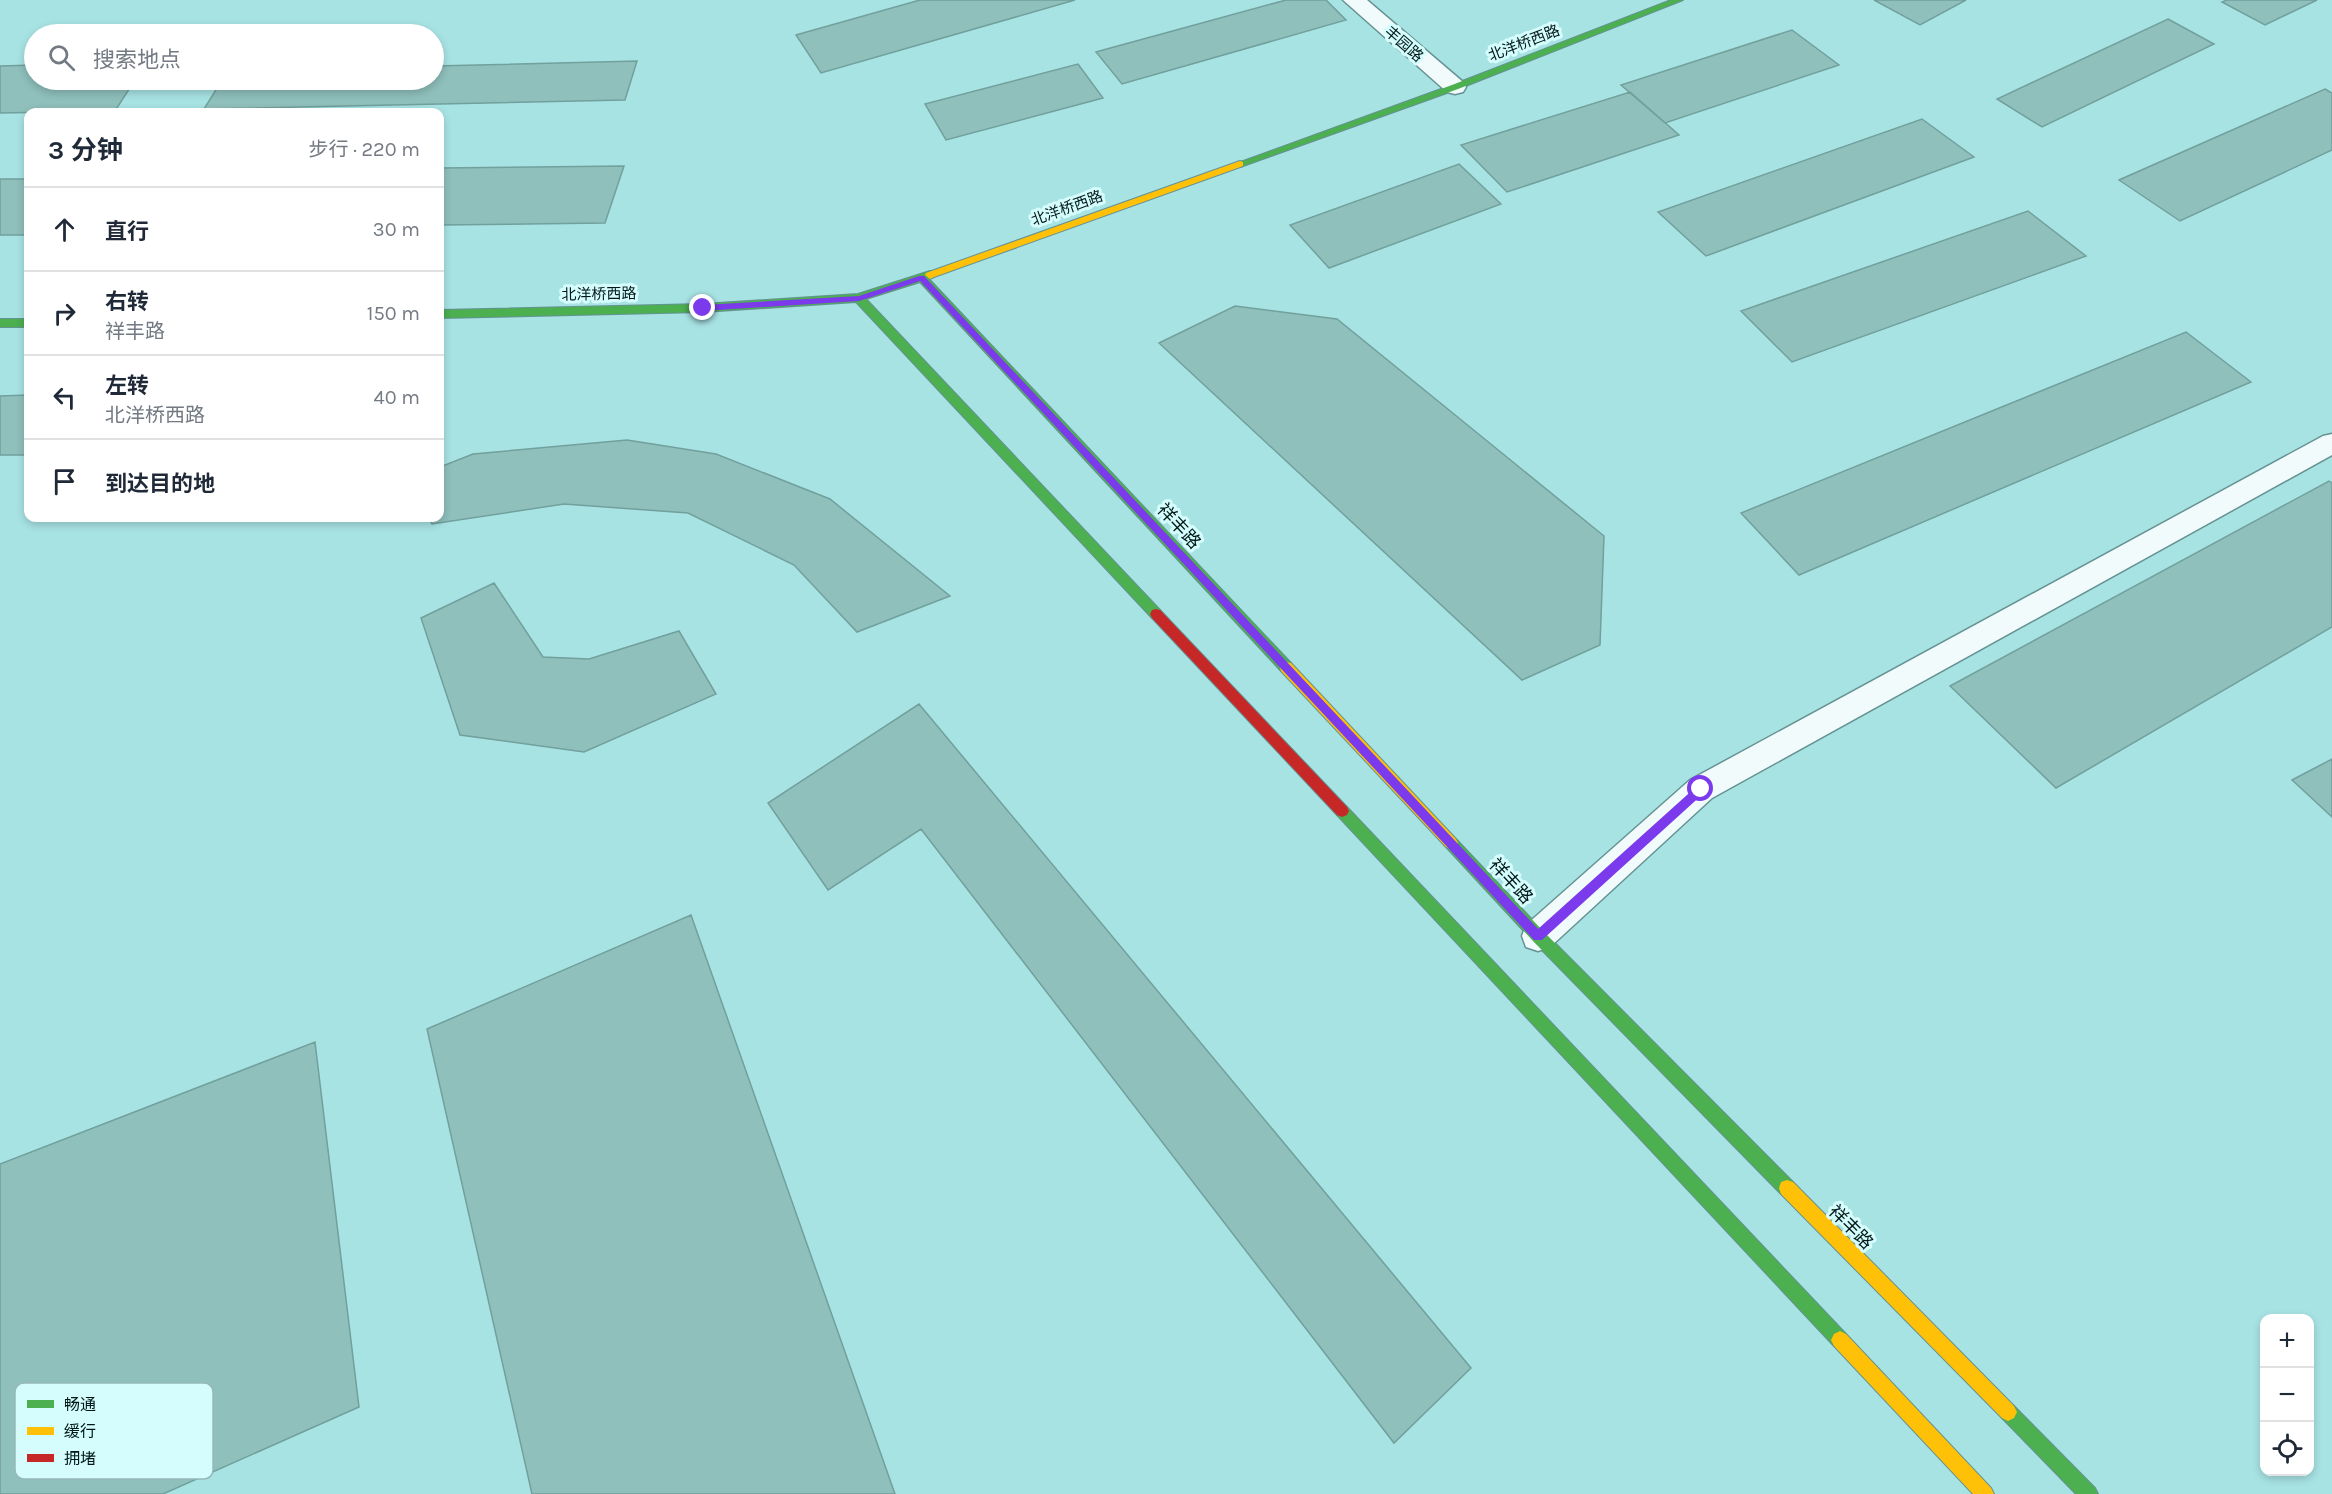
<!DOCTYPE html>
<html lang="zh">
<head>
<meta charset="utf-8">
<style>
	:root { --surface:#fff; --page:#f2f2f3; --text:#1f2937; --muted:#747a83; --line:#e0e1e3 }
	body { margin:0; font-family:Karla,"Noto Sans SC",sans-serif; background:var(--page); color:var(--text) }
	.controls { position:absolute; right:18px; bottom:18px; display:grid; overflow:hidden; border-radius:12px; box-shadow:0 3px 9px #0003 }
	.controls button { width:54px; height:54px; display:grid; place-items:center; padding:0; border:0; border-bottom:2px solid var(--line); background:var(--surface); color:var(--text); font:30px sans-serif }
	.stop { position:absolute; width:18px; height:18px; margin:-14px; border:4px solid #7c3aed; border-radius:50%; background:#fff }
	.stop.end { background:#7c3aed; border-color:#fff; box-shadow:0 2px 6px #0008 }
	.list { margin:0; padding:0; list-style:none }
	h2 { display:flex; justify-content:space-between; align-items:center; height:78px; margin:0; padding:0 24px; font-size:26px }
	h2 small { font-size:20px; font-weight:400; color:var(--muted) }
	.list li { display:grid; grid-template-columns:39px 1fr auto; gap:18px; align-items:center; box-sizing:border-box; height:84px; padding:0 24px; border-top:2px solid var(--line) }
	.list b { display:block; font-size:22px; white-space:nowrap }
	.list p { margin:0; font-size:20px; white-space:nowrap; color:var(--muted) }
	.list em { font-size:20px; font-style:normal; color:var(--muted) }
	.icon { flex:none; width:33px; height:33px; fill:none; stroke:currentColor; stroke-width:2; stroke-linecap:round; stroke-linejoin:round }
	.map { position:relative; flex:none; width:2332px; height:1494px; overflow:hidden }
	.search { position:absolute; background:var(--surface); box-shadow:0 3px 9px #0003; left:24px; top:24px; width:420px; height:66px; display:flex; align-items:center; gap:15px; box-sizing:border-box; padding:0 21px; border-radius:33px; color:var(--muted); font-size:22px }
	.panel { position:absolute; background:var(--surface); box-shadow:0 3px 9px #0003; left:24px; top:108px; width:420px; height:414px; border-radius:12px }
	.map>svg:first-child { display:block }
</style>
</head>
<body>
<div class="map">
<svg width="2332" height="1494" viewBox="0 0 2332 1494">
	<rect width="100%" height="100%" fill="#a8e3e4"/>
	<path fill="#8fc0bc" stroke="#71a09d" stroke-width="1.5" d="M920,0H1075L821,73L796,35Z
		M1286,0H1326L1346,20L1122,84L1096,52Z
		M1874,0H1966L1920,25Z
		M2227,0H2317L2265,25L2222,2Z
		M2168,19L2214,44L2042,127L1997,99Z
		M1792,30L1839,65L1665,123L1621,85Z
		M637,61L625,100L204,109L222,80H434V66Z
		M1078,64L1103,98L946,140L925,104Z
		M34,65V80H135L115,111L0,113V66Z
		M2325,89L2332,93V150L2180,221L2119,180Z
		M1630,92L1679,135L1507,192L1461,145Z
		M1922,119L1974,157L1706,256L1658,212Z
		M1459,164L1501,204L1329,268L1290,225Z
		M624,166L605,223L440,225V168Z
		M0,179H28V235H0Z
		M2028,211L2086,256L1792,362L1741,311Z
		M1235,306L1337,319L1604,536L1600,645L1522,680L1159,343Z
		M2186,332L2251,382L1799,575L1741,513Z
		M28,395V455H0V396Z
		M627,440L716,454L830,499L950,596L857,632L794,565L688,513L564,504L432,524L429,518H440V467L473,454Z
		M2329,481L2332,483V627L2056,788L1950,686Z
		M494,583L543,657L589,659L679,631L716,694L584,752L460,735L421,618Z
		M919,704L1471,1368L1394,1443L921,829L828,890L768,803Z
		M2332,759V817L2292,780Z
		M691,915L895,1494H532L427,1029Z
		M315,1042L359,1407L163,1494H0V1164Z"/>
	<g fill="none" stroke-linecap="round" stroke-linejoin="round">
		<defs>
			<path id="lane" d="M2332,434V455L1712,798L1550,947L1538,951L1526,947L1522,936L1526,925L1690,780L2323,436Z"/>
			<path id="street" d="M1343,0H1367L1463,82L1466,87L1463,92L1455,94L1447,92Z"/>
			<path id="fast" d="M1671,0H1683L1458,89L1243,166L1240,167L1235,164L1452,85Z
				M930,271L935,275L929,279L1291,663L1292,667L1291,671H1281L920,282L866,299L1160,610L1162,614L1160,618H1152L856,302L703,312L440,318V310L703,304L858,294Z
				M0,319H28V327H0Z
				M1342,805L1347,807L1846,1334L1849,1340L1846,1346L1840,1349L1834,1346L1337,815L1335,811L1337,807Z
				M1451,837L1456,839L1543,931L1793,1182L1795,1188L1793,1194L1787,1196L1781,1194L1533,941L1446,847L1444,843L1446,839Z
				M2008,1403L2014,1406L2095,1488L2098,1494H2076L2002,1418L1999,1412L2002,1406Z"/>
			<path id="slow" d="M1240,161L1243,162V166L934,277L930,279L925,275L926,273Z
				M1286,662L1291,663L1456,839L1458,843L1456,847L1451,849L1446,847L1281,671L1280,667L1281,663Z
				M1787,1180L1793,1182L2014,1406L2017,1412L2014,1418L2008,1421L2002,1418L1781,1194L1779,1188L1781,1182Z
				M1840,1331L1846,1334L1991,1488L1994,1494H1973L1834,1346L1831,1340L1834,1334Z"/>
			<path id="jam" d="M1156,609L1160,610L1347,807L1349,811L1347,815L1342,817L1337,815L1152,618L1150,614L1152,610Z"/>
		</defs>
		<use href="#lane" stroke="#659293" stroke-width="3"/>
		<use href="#street" stroke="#659293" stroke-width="3"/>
		<use href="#fast" stroke="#659293" stroke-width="2"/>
		<use href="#slow" stroke="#659293" stroke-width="2"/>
		<use href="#jam" stroke="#659293" stroke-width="2"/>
		<use href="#lane" fill="#f2fbfb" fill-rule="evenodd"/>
		<use href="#street" fill="#f2fbfb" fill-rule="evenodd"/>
		<use href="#fast" fill="#4caf50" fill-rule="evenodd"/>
		<use href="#slow" fill="#ffc107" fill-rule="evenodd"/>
		<use href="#jam" fill="#c62828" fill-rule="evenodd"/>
	</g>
	<path fill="#7c3aed" d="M919,276H924L1538,929L1697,786H1705V792L1542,940H1534L920,281L859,301L703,311L699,308L703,305L859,296Z"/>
	<g text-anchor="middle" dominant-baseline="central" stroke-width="6" stroke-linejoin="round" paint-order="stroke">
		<g font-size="15" fill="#021818" stroke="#d6fdfd">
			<text transform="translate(1524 43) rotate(-21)">北洋桥西路</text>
			<text transform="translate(1404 44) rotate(41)">丰园路</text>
			<text transform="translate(1067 208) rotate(-20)">北洋桥西路</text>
			<text transform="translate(599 294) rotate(-1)">北洋桥西路</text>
		</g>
		<g font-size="18" fill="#021818" stroke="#d6fdfd">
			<text transform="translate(1179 526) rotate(47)">祥丰路</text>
			<text transform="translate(1511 881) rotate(47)">祥丰路</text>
			<text transform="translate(1851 1227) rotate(45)">祥丰路</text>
		</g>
	</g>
	<rect x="15" y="1383" width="198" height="96" rx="9" fill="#d6fdfd" stroke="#96b8b8" stroke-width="1.5"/>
	<rect x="27" y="1400" width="27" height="8" fill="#4caf50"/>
	<rect x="27" y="1427" width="27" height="8" fill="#ffc107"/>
	<rect x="27" y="1454" width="27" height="8" fill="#c62828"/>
	<g font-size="16" fill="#021818">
		<text x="64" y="1410">畅通</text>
		<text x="64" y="1437">缓行</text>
		<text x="64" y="1464">拥堵</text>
	</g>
</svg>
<div class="controls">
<button>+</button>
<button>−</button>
<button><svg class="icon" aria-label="locate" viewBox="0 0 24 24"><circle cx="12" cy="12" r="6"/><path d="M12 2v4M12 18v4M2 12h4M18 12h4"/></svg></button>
</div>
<div class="stop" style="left:1701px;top:789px"></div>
<div class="stop end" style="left:703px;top:308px"></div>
<div class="search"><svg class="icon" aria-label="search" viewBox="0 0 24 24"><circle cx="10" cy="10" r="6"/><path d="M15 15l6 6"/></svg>搜索地点</div>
<section class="panel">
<h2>3 分钟<small>步行 · 220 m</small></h2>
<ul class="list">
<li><svg class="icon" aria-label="ahead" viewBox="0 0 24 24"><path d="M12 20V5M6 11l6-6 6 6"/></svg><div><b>直行</b></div><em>30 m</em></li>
<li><svg class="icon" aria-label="right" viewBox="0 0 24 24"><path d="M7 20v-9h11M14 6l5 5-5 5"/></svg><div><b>右转</b><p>祥丰路</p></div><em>150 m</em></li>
<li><svg class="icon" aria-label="left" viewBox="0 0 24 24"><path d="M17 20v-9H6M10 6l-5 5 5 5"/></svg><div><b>左转</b><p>北洋桥西路</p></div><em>40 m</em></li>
<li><svg class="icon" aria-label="arrive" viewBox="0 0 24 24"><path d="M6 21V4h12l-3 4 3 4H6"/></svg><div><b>到达目的地</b></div></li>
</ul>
</section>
</div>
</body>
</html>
